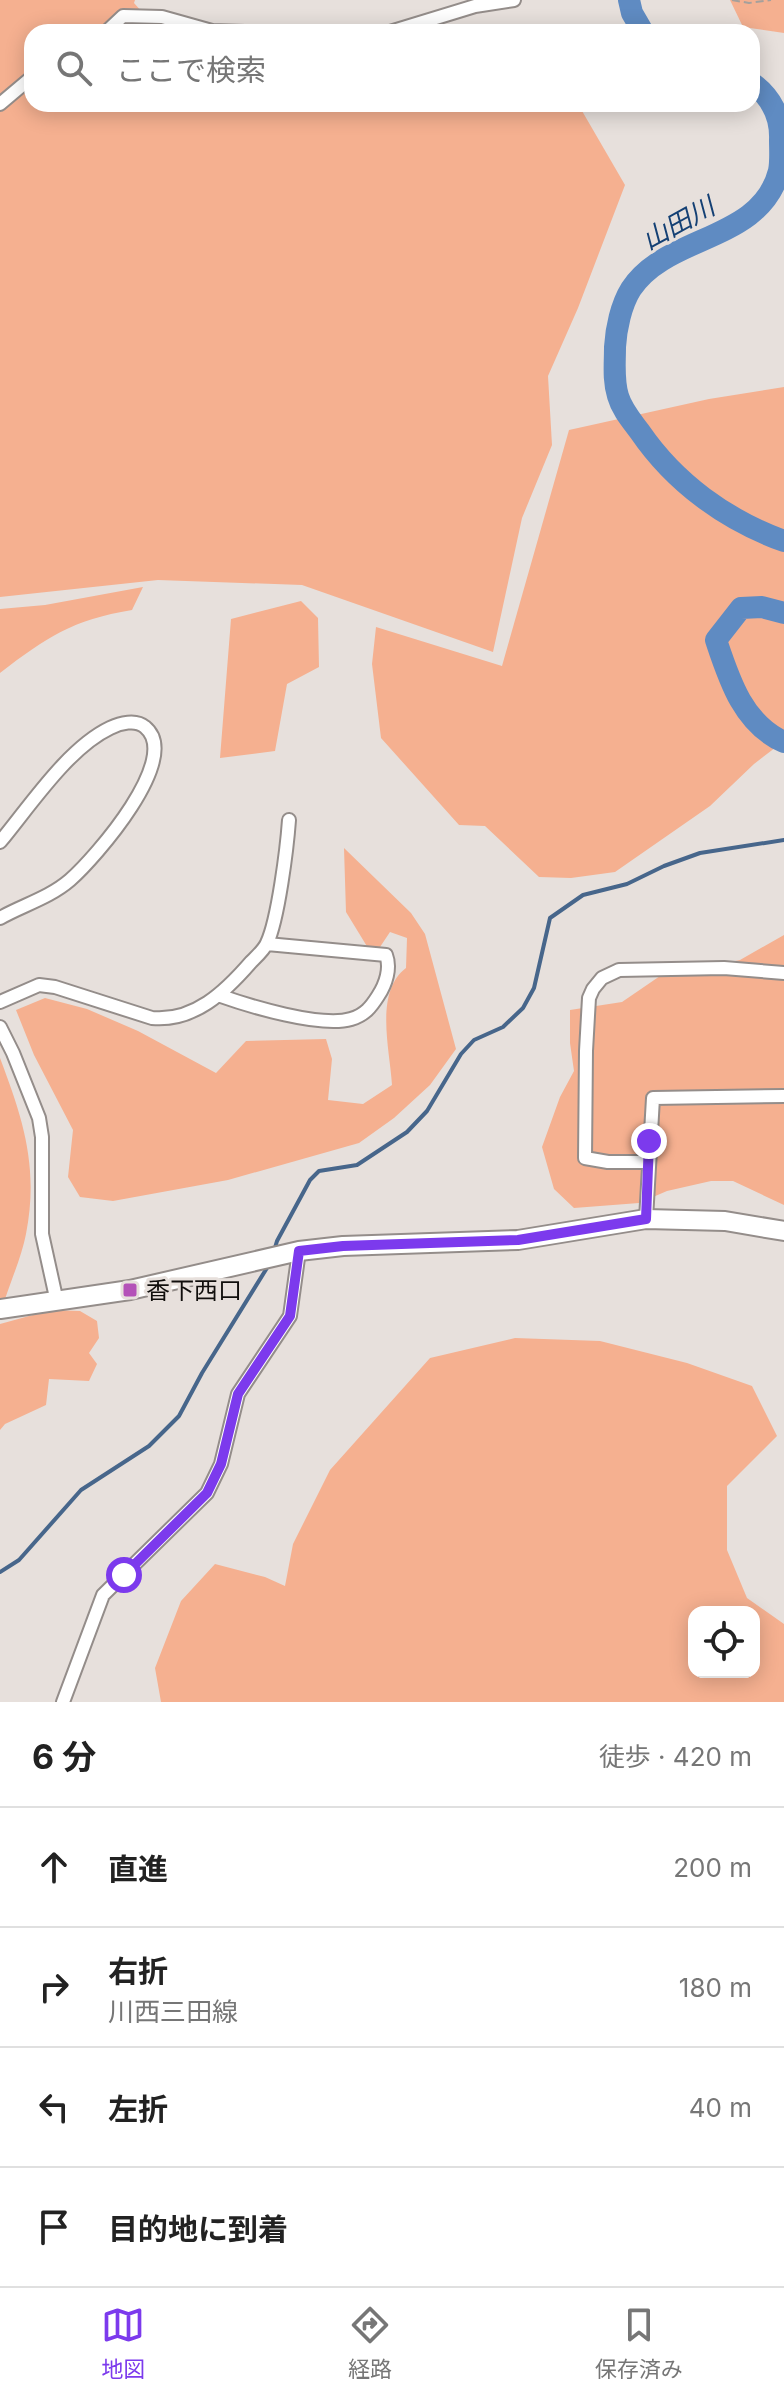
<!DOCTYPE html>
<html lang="ja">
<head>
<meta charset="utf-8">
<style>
	:root { --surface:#fff; --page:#f2f2f2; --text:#222; --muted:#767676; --line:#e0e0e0; --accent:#7c3aed }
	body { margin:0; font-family:Inter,"Noto Sans JP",sans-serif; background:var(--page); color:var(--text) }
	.controls { position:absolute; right:24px; bottom:24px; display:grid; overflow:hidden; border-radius:16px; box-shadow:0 4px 20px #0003 }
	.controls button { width:72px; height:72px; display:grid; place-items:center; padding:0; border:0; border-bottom:2px solid var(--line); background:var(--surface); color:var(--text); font:40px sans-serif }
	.stop { position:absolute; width:24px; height:24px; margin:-18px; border:6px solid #7c3aed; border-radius:50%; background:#fff }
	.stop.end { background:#7c3aed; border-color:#fff; box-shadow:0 2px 8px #0008 }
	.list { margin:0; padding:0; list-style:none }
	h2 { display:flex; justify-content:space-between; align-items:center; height:104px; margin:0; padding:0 32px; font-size:34px }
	h2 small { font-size:26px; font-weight:400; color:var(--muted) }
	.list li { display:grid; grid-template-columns:52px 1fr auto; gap:24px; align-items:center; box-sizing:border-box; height:120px; padding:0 32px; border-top:2px solid var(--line) }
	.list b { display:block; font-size:30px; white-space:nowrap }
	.list p { margin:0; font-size:26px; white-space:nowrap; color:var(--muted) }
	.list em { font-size:26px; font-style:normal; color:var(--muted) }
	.icon { flex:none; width:44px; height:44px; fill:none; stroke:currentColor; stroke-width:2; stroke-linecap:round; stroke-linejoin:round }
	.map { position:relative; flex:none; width:784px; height:1702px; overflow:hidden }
	.search { position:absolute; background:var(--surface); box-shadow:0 4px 20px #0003; left:24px; right:24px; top:24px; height:88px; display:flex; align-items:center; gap:20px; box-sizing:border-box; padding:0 28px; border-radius:24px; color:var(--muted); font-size:30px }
	.sheet { height:584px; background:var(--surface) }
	nav { display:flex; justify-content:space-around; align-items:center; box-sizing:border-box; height:112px; border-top:2px solid var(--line); background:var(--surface); font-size:22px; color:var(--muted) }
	nav a { display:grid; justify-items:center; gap:4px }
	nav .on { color:var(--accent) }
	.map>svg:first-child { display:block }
</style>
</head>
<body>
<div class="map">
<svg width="784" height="1702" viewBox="0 0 784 1702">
	<rect width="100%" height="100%" fill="#e7e0dc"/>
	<path fill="#f5b090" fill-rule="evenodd" d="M0,0H135L134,3L160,32H32V104H578L625,185L578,308L548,376L552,445L522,518L493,652L302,585L158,580L0,597Z
		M730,0H784V33L743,27Z
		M784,387V741L754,764L710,806L615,872L571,878L539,877L485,826L459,825L381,738L372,664L376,627L502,666L569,430L709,399Z
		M143,587L132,610C72,620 47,637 0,673V609L45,605Z
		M301,601L318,618L319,667L287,684L275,751L220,758L231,619Z
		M344,848L411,913L425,934L456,1049L430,1085L394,1118L359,1143L228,1180L113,1201L80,1197L68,1177L73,1130L34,1055L16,1010L45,998L87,1009L138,1031L216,1073L246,1041L326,1039L332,1059L328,1100L363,1104L392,1085C390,1050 374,992 406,968L407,938L390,932L380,947L368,948L346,912Z
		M784,935V1205L733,1181H711L667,1191L639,1203L574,1208L554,1189L542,1147L560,1097L574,1071L570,1043V1010L622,1002L660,976L740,960Z
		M0,1058C23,1119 39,1167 26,1234C22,1255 12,1278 5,1299H0Z
		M51,1310L80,1311L97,1321L99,1338L89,1353L97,1364L89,1381L49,1379L46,1405L5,1424L0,1430V1324Z
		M515,1338L600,1341L687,1363L752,1386L777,1436L727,1486V1550L747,1598L784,1624V1702H161L155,1668L181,1601L215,1564L265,1577L285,1586L293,1544L330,1470L430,1358ZM694,1612H754V1672H694Z"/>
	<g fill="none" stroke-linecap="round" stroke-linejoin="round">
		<path stroke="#47668b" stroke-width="4" d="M274,1251L277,1241L310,1180L319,1171L357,1165L407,1132L427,1111L461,1054L474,1040L503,1027L523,1008L534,988L550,918L583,895L627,884L664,866L700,853L784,840
			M0,1572L19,1560L81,1490L149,1446L179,1416L202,1373L270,1263"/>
		<path stroke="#5f8bc2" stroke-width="22" d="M629,0L632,13L643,32
			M752,83C771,97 781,116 780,140C780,150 781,161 779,171C761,242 667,234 631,289C621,305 616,329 615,347C615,364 613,380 618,396C622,410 632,421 640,432C675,483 726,520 784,541
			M784,613L762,607L741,608L716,640C729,679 743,724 784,742"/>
		<defs>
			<path id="minor" d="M106,32L123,16L162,17L212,31L245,32
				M390,32L475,6L514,0
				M0,104L32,77
				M0,842C30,806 68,748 110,728C120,723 136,719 145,727C183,758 95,858 70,880C49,898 23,905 0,918
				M218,995C249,1006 321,1028 351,1019C365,1015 371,1007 378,996C386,984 391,968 386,955L267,944
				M0,1002L39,985L55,987L152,1018C194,1022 225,992 251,962C256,957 264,950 267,943C278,920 287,848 289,820
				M0,1027L13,1053L39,1118L42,1137V1234L57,1302
				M648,1162H608L585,1158L586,1051L589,998L593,989L602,978L619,970L724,968L784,973
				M646,1219L653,1098L784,1096
				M63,1702L103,1595L207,1493L221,1464L238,1394L290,1316L299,1251"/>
			<path id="primary" d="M0,1309L130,1290L299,1251L343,1246L518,1240L646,1219L725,1221L784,1231"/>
		</defs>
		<use href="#minor" stroke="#948d8a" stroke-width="16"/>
		<use href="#primary" stroke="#948d8a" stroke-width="22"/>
		<path stroke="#a5a09c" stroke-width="2" stroke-dasharray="8 4" stroke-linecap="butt" d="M732,0L749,3L771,0"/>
		<use href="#minor" stroke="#fff" stroke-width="12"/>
		<use href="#primary" stroke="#fff" stroke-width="18"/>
	</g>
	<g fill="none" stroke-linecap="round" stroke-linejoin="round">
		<path stroke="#7c3aed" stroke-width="10" d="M124,1575L207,1493L221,1464L238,1394L290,1316L299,1251L343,1246L518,1240L646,1219L649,1141"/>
	</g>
	<rect fill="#b452b8" stroke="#e7e0dc" stroke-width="3" x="122" y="1282" width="16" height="16" rx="4"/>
	<g text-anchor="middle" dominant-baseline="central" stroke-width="6" stroke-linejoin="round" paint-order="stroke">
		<g font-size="24" fill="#100e0c" stroke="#e7e0dc" text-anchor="start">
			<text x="146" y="1290">香下西口</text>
		</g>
		<g font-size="26" font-style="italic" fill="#144074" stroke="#e7e0dc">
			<text transform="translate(678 223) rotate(-29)">山田川</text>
		</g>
	</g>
</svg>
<div class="controls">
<button><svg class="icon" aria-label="locate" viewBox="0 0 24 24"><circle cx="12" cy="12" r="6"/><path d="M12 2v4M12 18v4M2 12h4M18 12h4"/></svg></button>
</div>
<div class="stop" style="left:124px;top:1575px"></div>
<div class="stop end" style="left:649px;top:1141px"></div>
<div class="search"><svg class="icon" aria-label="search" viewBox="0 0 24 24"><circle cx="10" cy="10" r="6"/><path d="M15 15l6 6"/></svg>ここで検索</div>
</div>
<section class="sheet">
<h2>6 分<small>徒歩 · 420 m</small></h2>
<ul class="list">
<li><svg class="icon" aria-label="ahead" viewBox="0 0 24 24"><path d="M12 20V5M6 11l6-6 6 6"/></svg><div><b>直進</b></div><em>200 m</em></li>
<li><svg class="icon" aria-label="right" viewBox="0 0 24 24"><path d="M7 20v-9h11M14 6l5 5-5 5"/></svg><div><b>右折</b><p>川西三田線</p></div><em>180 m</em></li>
<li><svg class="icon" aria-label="left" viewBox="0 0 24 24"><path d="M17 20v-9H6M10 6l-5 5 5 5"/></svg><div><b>左折</b></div><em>40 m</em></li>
<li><svg class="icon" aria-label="arrive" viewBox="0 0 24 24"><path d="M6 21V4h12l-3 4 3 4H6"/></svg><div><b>目的地に到着</b></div></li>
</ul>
</section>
<nav>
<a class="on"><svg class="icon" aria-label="map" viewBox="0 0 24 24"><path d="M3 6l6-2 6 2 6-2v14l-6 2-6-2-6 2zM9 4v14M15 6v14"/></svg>地図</a>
<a><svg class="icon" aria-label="directions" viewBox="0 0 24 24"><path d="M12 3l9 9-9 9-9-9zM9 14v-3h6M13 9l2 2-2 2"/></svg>経路</a>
<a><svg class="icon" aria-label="saved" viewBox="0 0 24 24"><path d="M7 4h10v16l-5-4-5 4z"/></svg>保存済み</a>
</nav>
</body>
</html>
